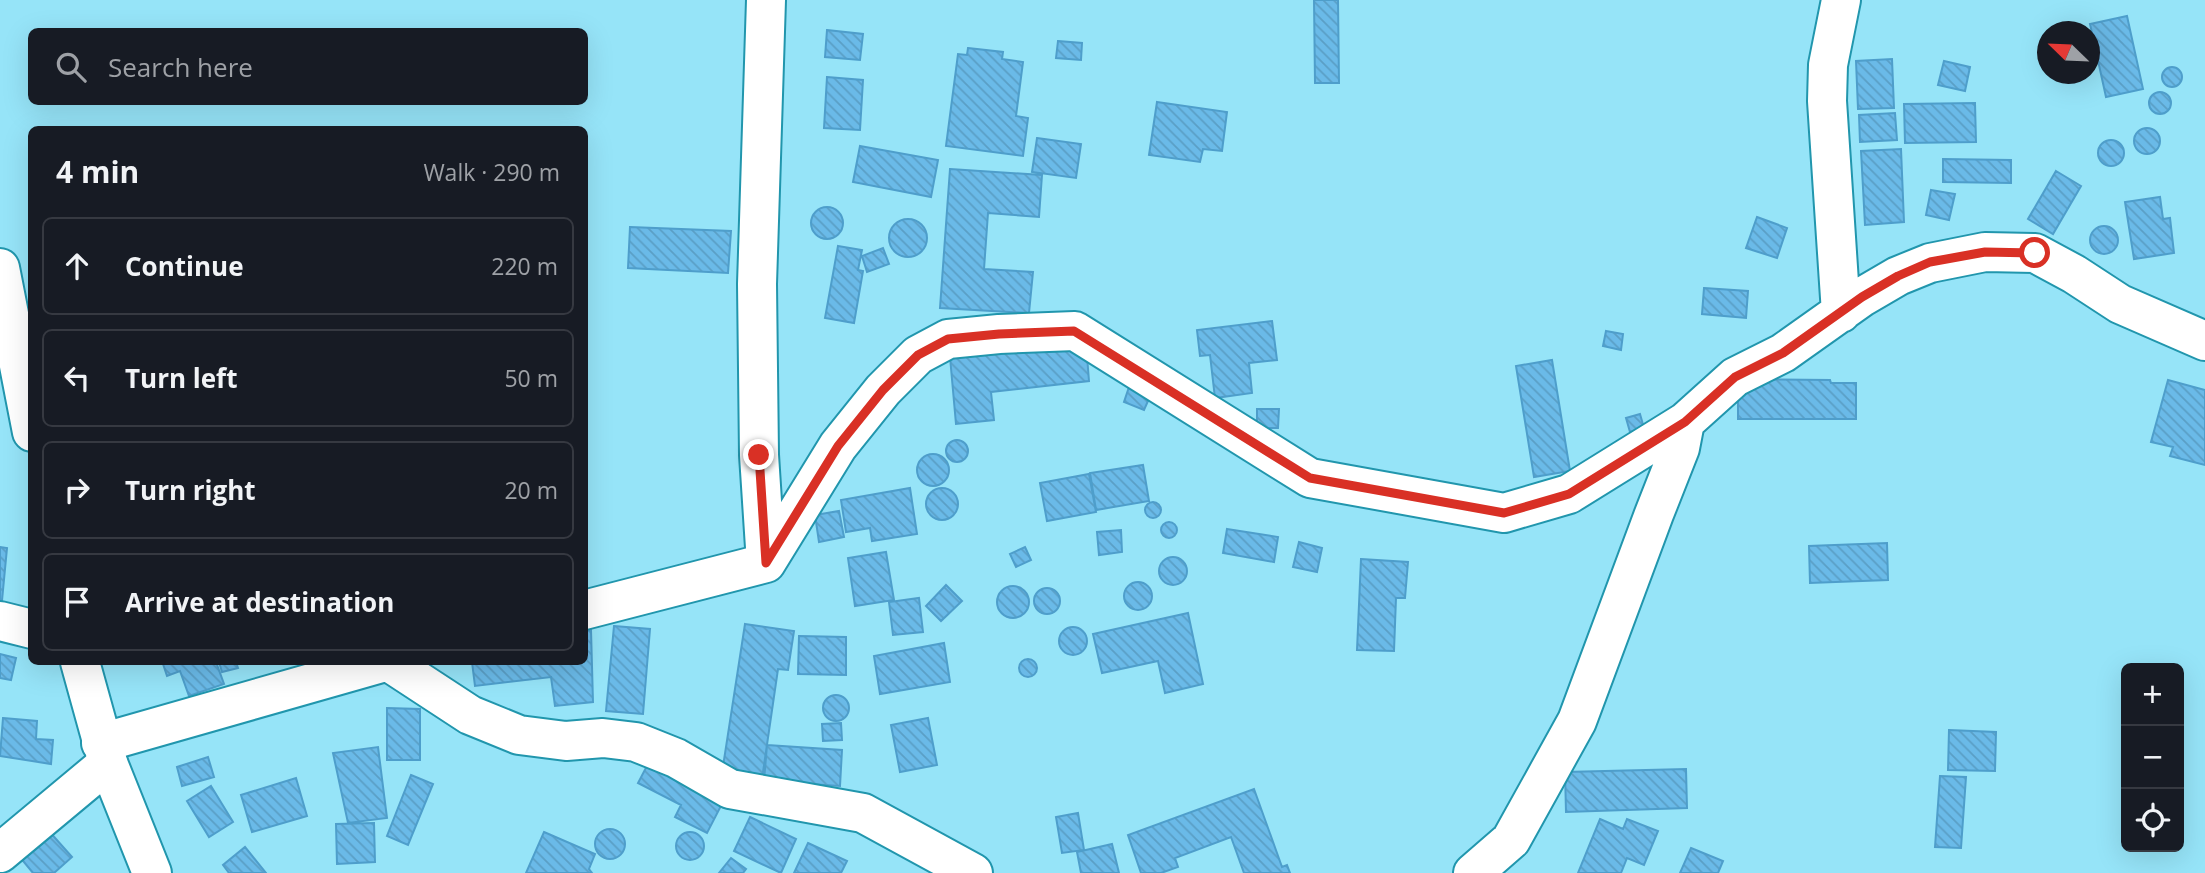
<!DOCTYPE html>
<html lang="en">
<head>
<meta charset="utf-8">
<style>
	:root { --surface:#171b24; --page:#242831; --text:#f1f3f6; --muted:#9ea1a6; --line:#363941 }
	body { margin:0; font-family:"Open Sans",sans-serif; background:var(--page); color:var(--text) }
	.controls { position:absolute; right:21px; bottom:21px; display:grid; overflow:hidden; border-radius:10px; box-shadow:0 7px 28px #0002 }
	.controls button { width:63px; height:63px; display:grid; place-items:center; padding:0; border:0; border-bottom:2px solid var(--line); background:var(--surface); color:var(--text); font:35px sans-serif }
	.compass { position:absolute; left:2037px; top:21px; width:63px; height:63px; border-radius:50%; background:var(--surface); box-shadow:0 7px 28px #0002; rotate:293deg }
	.stop { position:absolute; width:21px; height:21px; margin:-16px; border:5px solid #d93025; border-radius:50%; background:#fff }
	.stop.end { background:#d93025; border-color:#fff; box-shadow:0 2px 7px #0008 }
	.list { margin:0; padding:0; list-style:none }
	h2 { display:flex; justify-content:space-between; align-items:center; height:91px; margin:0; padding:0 28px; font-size:30px }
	h2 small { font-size:23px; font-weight:400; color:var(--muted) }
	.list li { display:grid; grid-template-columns:46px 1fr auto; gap:21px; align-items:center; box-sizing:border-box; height:98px; margin:0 14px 14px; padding:0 14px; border:2px solid var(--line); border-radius:10px }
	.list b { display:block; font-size:26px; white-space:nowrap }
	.list em { font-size:23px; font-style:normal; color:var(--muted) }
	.icon { flex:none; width:38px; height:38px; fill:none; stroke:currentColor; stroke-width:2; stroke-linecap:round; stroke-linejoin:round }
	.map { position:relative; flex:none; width:2205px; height:873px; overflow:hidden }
	.search { position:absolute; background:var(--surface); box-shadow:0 7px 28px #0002; left:28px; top:28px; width:560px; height:77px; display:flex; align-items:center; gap:18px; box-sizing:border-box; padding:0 24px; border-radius:10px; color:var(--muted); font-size:26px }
	.panel { position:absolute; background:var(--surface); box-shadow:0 7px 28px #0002; left:28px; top:126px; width:560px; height:539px; border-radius:10px }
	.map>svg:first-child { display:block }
</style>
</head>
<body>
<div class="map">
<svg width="2205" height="873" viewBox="0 0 2205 873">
	<defs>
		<pattern id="building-back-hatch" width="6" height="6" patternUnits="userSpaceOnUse" patternTransform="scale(1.75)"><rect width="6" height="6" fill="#6abae8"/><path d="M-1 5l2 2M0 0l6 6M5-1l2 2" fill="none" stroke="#5a9fc6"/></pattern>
	</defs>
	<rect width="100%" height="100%" fill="#96e4f8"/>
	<path fill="url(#building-back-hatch)" stroke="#4e9ecb" stroke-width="2" d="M1314,0H1338L1339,83H1315Z
		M2127,16L2143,89L2106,97L2090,24Z
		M827,30L863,34L860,60L825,57Z
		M1058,41L1082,43L1081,60L1056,58Z
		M968,48L1003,52L1002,59L1023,62L1016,116L1028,118L1023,156L946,146L958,54L967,55Z
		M1892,59L1894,108L1858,109L1856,61Z
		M1944,61L1970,67L1965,91L1938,85Z
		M2162 77a10 10 0 1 1 20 0a10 10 0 1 1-20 0Z
		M827,77L863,80L860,130L824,128Z
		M2149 103a11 11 0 1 1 22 0a11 11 0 1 1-22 0Z
		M1157,102L1227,112L1222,151L1203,149L1200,162L1149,155Z
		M1975,103L1976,142L1905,143L1904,104Z
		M1895,113L1897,140L1860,142L1859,115Z
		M2134 141a13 13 0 1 1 26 0a13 13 0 1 1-26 0Z
		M1037,138L1081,144L1076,178L1032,172Z
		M2098 153a13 13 0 1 1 26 0a13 13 0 1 1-26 0Z
		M860,146L938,160L931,197L853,182Z
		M1901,149L1904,222L1865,225L1861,151Z
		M1943,159L2011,160V183L1943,182Z
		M950,169L1042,175L1039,217L988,213L984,269L1033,272L1029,313L940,308Z
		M2056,171L2081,186L2053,234L2028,219Z
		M1931,190L1955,194L1949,220L1926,215Z
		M2160,197L2163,219L2170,218L2174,253L2134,259L2125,202Z
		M811 223a16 16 0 1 1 32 0a16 16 0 1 1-32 0Z
		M1757,217L1787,228L1777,258L1746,248Z
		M889 238a19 19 0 1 1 38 0a19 19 0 1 1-38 0Z
		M2090 240a14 14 0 1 1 28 0a14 14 0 1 1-28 0Z
		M630,227L731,231L728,273L628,268Z
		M838,246L862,250L858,270L863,271L854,323L825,318Z
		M883,248L889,264L867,272L862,256Z
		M1704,288L1748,291L1746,318L1702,314Z
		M1272,321L1277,360L1249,363L1252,393L1215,398L1210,355L1200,356L1197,330Z
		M1606,331L1623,334L1621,350L1603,346Z
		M1086,343L1089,381L991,392L994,420L956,424L950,357Z
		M1552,360L1570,471L1534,477L1516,366Z
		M1738,379L1830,380L1831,383H1856V419H1738Z
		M2168,380L2205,390V465L2170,456L2173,447L2151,442Z
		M1130,384L1152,392L1144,410L1124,402Z
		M1257,409H1279L1278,428H1257Z
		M1640,414L1644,428L1630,432L1626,418Z
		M946 451a11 11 0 1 1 22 0a11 11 0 1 1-22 0Z
		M917 470a16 16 0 1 1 32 0a16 16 0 1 1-32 0Z
		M1143,465L1149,501L1096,510L1090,473Z
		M1089,474L1096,512L1047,521L1040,483Z
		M910,488L917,534L872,541L870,528L846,532L841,500Z
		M926 504a16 16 0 1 1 32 0a16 16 0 1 1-32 0Z
		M1145 510a8 8 0 1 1 16 0a8 8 0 1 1-16 0Z
		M839,511L844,537L819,542L815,515Z
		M1161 530a8 8 0 1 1 16 0a8 8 0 1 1-16 0Z
		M1227,529L1278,537L1274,562L1223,553Z
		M1121,530L1122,552L1099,555L1097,532Z
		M1299,542L1322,548L1317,572L1293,567Z
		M1887,543L1888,580L1810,583L1809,546Z
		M0,547L7,548L1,611H0Z
		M1025,547L1031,560L1016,567L1010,554Z
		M886,552L894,600L855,606L848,558Z
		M1159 571a14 14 0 1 1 28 0a14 14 0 1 1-28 0Z
		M1361,559L1408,562L1405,598H1396L1394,651L1357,650Z
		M1124 596a14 14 0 1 1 28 0a14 14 0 1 1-28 0Z
		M946,585L962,601L941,621L926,606Z
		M997 602a16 16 0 1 1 32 0a16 16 0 1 1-32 0Z
		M1034 601a13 13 0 1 1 26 0a13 13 0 1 1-26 0Z
		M919,598L923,632L893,635L889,602Z
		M1188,613L1203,684L1165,693L1158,661L1102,673L1093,634Z
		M745,624L794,631L788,670L778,669L762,779L722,773Z
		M614,626L650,629L643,714L606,711Z
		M1059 641a14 14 0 1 1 28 0a14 14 0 1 1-28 0Z
		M591,630L593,702L555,706L551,677L475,686L472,662H584V631Z
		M799,636L846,637V675L798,674Z
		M944,643L950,682L880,694L874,656Z
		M0,654L16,658L11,680L0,678Z
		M1019 668a9 9 0 1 1 18 0a9 9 0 1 1-18 0Z
		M169,662H216L224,684L189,696L180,671L167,676L163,664Z
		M219,662H236L238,668L222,672Z
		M823 708a13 13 0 1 1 26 0a13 13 0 1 1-26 0Z
		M387,708L420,709V760H387Z
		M3,718L37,721L36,739L53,740L51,764L0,756Z
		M928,718L937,765L900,772L891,725Z
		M841,723L842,740L823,741L822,724Z
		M1949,730L1996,732L1995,771L1948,770Z
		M767,745L842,750L840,786L764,781Z
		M378,747L387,818L348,823L333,753Z
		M208,757L214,777L182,786L177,767Z
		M649,762L724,800L707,833L675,817L681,805L638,783Z
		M1686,769L1687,808L1566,812L1565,772Z
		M411,775L433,784L408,845L387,836Z
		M1940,776L1966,777L1961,848L1935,847Z
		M296,778L307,816L252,832L241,795Z
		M211,786L233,822L209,837L187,801Z
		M1254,789L1282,867L1287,865L1290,873H1244L1231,837L1175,858L1178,867L1161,873H1141L1128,835Z
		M1078,813L1084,850L1062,853L1056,817Z
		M750,817L796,839L781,873L734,851Z
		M1600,819L1623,829L1627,819L1658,831L1644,865L1627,858L1621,873H1578Z
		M374,823L375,862L337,864L336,824Z
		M595 844a15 15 0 1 1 30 0a15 15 0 1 1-30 0Z
		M48,830L72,857L54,873H33L19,856Z
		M676 846a14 14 0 1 1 28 0a14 14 0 1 1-28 0Z
		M544,832L595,854L589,869L592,873H526Z
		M808,843L847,861L841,873H794Z
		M1112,844L1119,873H1081L1077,852Z
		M245,847L266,873H229L223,865Z
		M1691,848L1723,861L1718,873H1680Z
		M731,858L746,869L743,873H719Z"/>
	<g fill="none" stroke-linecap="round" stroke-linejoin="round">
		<defs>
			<path id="street" d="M766,0L757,284L759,455L766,563
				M1841,0L1828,65L1827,101L1841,313
				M584,610L766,563L838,446L883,390L918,355L948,339L999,334L1075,331L1310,478L1504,513L1569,494L1685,422
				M0,621L32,629
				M389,662L470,715L519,735L566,741L603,738L636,742L676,758L730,789L863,813L973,873
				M101,743L385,662
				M0,853L108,763
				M1473,873L1511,840L1577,721L1654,514L1680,448L1685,422L1735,377L1783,353L1862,297L1898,276L1930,263L1985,252L2035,253L2074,274L2120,304L2205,341"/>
			<path id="secondary" d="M0,268L32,432
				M80,662L108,763L152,873"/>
		</defs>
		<use href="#street" stroke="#2196ad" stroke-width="42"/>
		<use href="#secondary" stroke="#2196ad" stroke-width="42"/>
		<use href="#street" stroke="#fff" stroke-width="38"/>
		<use href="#secondary" stroke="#fff" stroke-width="38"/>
	</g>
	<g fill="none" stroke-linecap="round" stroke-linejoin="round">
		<path stroke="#d93025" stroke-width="9" d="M759,455L766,563L838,446L883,390L918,355L948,339L999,334L1074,331L1310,478L1504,513L1569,494L1685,422L1735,377L1783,353L1862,297L1898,276L1930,262L1985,252L2035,253"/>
	</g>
</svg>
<div class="controls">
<button>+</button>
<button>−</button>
<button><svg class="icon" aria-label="locate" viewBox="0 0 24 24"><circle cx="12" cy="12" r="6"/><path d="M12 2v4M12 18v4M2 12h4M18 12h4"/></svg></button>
</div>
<svg class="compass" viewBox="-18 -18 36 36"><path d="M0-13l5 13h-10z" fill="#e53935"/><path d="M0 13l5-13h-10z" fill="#9ea1a6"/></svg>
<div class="stop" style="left:2035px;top:253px"></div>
<div class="stop end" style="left:759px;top:455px"></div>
<div class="search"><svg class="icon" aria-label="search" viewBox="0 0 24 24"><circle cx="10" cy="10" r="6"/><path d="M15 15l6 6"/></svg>Search here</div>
<section class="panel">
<h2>4 min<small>Walk · 290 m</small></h2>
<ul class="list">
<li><svg class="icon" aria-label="ahead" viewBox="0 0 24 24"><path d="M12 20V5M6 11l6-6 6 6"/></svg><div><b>Continue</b></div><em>220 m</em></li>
<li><svg class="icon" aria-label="left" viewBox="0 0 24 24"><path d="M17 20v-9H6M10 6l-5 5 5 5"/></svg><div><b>Turn left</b></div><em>50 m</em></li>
<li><svg class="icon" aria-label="right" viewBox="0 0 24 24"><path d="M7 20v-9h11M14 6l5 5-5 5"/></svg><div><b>Turn right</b></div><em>20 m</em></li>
<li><svg class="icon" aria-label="arrive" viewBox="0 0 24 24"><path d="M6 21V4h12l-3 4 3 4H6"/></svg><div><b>Arrive at destination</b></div></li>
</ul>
</section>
</div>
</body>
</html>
